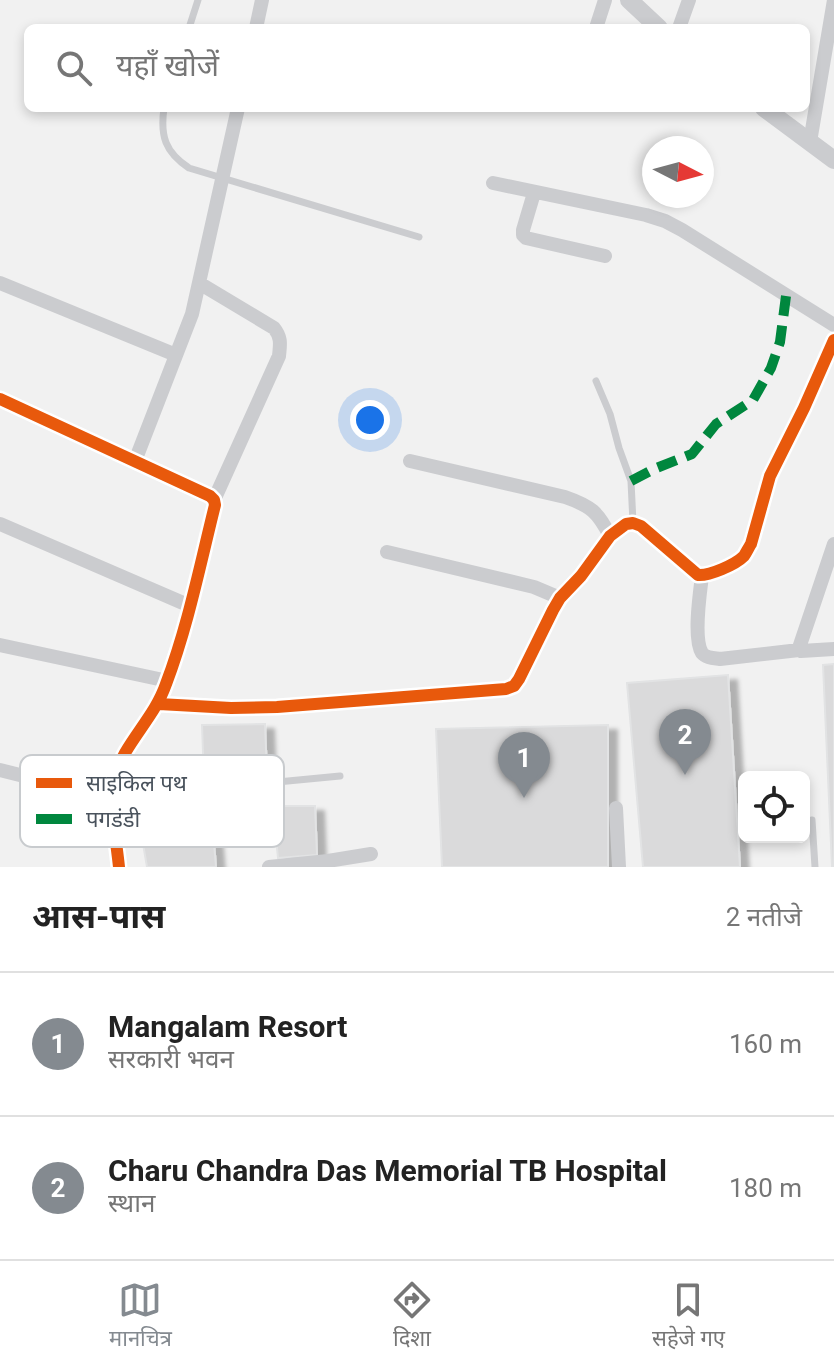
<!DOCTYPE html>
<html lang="hi">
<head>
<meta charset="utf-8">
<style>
	:root { --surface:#fff; --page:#f2f2f2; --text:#222; --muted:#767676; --line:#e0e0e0; --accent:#848a90 }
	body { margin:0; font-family:Roboto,"Noto Sans Devanagari",sans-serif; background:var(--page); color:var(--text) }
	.controls { position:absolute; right:24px; bottom:24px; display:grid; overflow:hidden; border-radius:12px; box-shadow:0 4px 12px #0003 }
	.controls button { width:72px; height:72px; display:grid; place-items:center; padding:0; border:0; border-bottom:2px solid var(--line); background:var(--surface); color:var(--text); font:40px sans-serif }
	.compass { position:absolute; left:642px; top:136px; width:72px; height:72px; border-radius:50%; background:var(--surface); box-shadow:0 4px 12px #0003; rotate:96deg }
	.you { position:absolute; left:370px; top:420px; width:28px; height:28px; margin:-20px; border:6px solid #fff; border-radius:50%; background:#1a73e8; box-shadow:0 0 0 12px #1a73e833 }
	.badge { display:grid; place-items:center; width:52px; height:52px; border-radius:50%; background:var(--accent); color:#fff; font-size:26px; font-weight:700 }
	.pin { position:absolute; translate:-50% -66px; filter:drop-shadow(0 2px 4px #0008) }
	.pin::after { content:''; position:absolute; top:42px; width:28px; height:24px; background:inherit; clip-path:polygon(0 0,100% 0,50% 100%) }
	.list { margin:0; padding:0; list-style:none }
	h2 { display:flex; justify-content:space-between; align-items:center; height:104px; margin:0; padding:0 32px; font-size:34px }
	h2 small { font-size:26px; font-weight:400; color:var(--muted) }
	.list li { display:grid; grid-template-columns:52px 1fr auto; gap:24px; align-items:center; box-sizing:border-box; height:144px; padding:0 32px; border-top:2px solid var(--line) }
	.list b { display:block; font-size:30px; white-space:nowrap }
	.list p { margin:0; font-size:26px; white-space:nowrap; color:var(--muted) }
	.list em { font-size:26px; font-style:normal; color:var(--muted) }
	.icon { flex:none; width:44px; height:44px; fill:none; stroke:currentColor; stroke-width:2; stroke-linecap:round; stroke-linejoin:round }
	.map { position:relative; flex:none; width:834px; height:867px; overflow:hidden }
	.search { position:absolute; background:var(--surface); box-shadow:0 4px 12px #0003; left:24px; right:24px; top:24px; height:88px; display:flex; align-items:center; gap:20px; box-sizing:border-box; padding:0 28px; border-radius:12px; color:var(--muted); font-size:30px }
	.sheet { height:392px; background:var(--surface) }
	nav { display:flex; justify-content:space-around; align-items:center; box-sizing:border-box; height:112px; border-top:2px solid var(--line); background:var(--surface); font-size:22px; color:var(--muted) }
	nav a { display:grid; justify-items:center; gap:4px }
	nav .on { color:var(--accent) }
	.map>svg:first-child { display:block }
</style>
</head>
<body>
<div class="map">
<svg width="834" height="867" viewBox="0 0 834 867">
	<defs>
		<filter id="shadow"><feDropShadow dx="9" dy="5" stdDeviation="2" flood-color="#0004"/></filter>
	</defs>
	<rect width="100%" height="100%" fill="#f1f1f1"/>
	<path fill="#dadadb" stroke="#e2e3e4" stroke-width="2" filter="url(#shadow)" d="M834,664V867H832L823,665Z
		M728,675L740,867H643L627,683Z
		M265,724L267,774L204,781L202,725Z
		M608,725V867H442L436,729Z
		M211,806L216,867H147L137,809Z
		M273,806H315L317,855L278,858Z"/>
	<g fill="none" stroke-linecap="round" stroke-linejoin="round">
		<path stroke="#cbcccf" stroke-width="7" d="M189,28L198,0
			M164,108C160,136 165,152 189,168L419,237
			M596,381L610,414L619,448L631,481L633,523
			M112,798L340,776
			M812,820L815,867"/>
		<path stroke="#cbcccf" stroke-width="14" d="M256,28L262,0
			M596,28L605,0
			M679,28L689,0
			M810,142L834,0
			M493,183L646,215L665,221L682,230L834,325
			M534,193L523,230V235L526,238L605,256
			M0,283L176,355
			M199,283L274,328C282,338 280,345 279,356L214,500
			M0,399L210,496L214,500L215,505C200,565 188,626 166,684C157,710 139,729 125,753C105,788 115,828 119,867
			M135,461L192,314L238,108
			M410,461L565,497C591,506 598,512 610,536
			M0,524L190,606
			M834,544L799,648L801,651L834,649
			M387,552L534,587L560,598
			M702,576C700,592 693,639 702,653C706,658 714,658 720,659L799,650
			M0,645L168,681
			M159,704L231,708L277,707L506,689L514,686L519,679L553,610L560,598L581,576L610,536L626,524L633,523L641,526L698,575C709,576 735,565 744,556C746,553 749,547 751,544L770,476L804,408L834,340
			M0,770L112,798
			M616,808L619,867
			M269,867L328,861L371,854"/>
		<path stroke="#cbcccf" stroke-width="18" d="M629,0L659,28
			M764,108L834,160"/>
		<path stroke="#00873e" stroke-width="10" stroke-dasharray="20 10" stroke-linecap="butt" d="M631,481L654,469L692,454L716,424L753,400L771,368L780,342L786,296"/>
		<defs>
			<path id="cycleway" d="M0,399L210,496L214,500L215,505C200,565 188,626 166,684C157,710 139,729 125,753C105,788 115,828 119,867
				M159,704L231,708L277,707L506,689L514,686L519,679L553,610L560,598L581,576L610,536L626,524L633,523L641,526L698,575C709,576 735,565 744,556C746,553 749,547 751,544L770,476L804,408L834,340"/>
		</defs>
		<use href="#cycleway" stroke="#fff" stroke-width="17"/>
		<use href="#cycleway" stroke="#e8590c" stroke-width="12"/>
	</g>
	<rect x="20" y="755" width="264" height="92" rx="12" fill="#fff" stroke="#c8cbce" stroke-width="2"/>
	<rect x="36" y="778" width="36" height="10" fill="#e8590c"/>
	<rect x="36" y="814" width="36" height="10" fill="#00873e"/>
	<g font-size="22" fill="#49525c">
		<text x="86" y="791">साइकिल पथ</text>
		<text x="86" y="827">पगडंडी</text>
	</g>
</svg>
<div class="controls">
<button><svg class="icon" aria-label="locate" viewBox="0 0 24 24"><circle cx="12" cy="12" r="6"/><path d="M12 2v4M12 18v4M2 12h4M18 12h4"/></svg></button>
</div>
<svg class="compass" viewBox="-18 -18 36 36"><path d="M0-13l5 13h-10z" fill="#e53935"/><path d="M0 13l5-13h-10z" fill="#767676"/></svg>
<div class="you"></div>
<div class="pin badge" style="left:524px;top:798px">1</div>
<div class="pin badge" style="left:685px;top:775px">2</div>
<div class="search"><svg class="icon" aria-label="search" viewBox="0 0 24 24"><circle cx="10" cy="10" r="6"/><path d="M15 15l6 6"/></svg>यहाँ खोजें</div>
</div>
<section class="sheet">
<h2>आस-पास<small>2 नतीजे</small></h2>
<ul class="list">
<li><span class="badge">1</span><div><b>Mangalam Resort</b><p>सरकारी भवन</p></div><em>160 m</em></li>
<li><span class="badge">2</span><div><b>Charu Chandra Das Memorial TB Hospital</b><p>स्थान</p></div><em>180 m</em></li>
</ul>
</section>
<nav>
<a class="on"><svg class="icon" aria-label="map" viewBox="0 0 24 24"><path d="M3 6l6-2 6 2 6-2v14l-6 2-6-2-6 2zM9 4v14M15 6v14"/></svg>मानचित्र</a>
<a><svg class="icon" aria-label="directions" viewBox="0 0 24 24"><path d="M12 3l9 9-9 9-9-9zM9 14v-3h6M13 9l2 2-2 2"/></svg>दिशा</a>
<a><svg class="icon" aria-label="saved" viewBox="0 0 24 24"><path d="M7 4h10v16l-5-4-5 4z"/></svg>सहेजे गए</a>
</nav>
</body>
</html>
